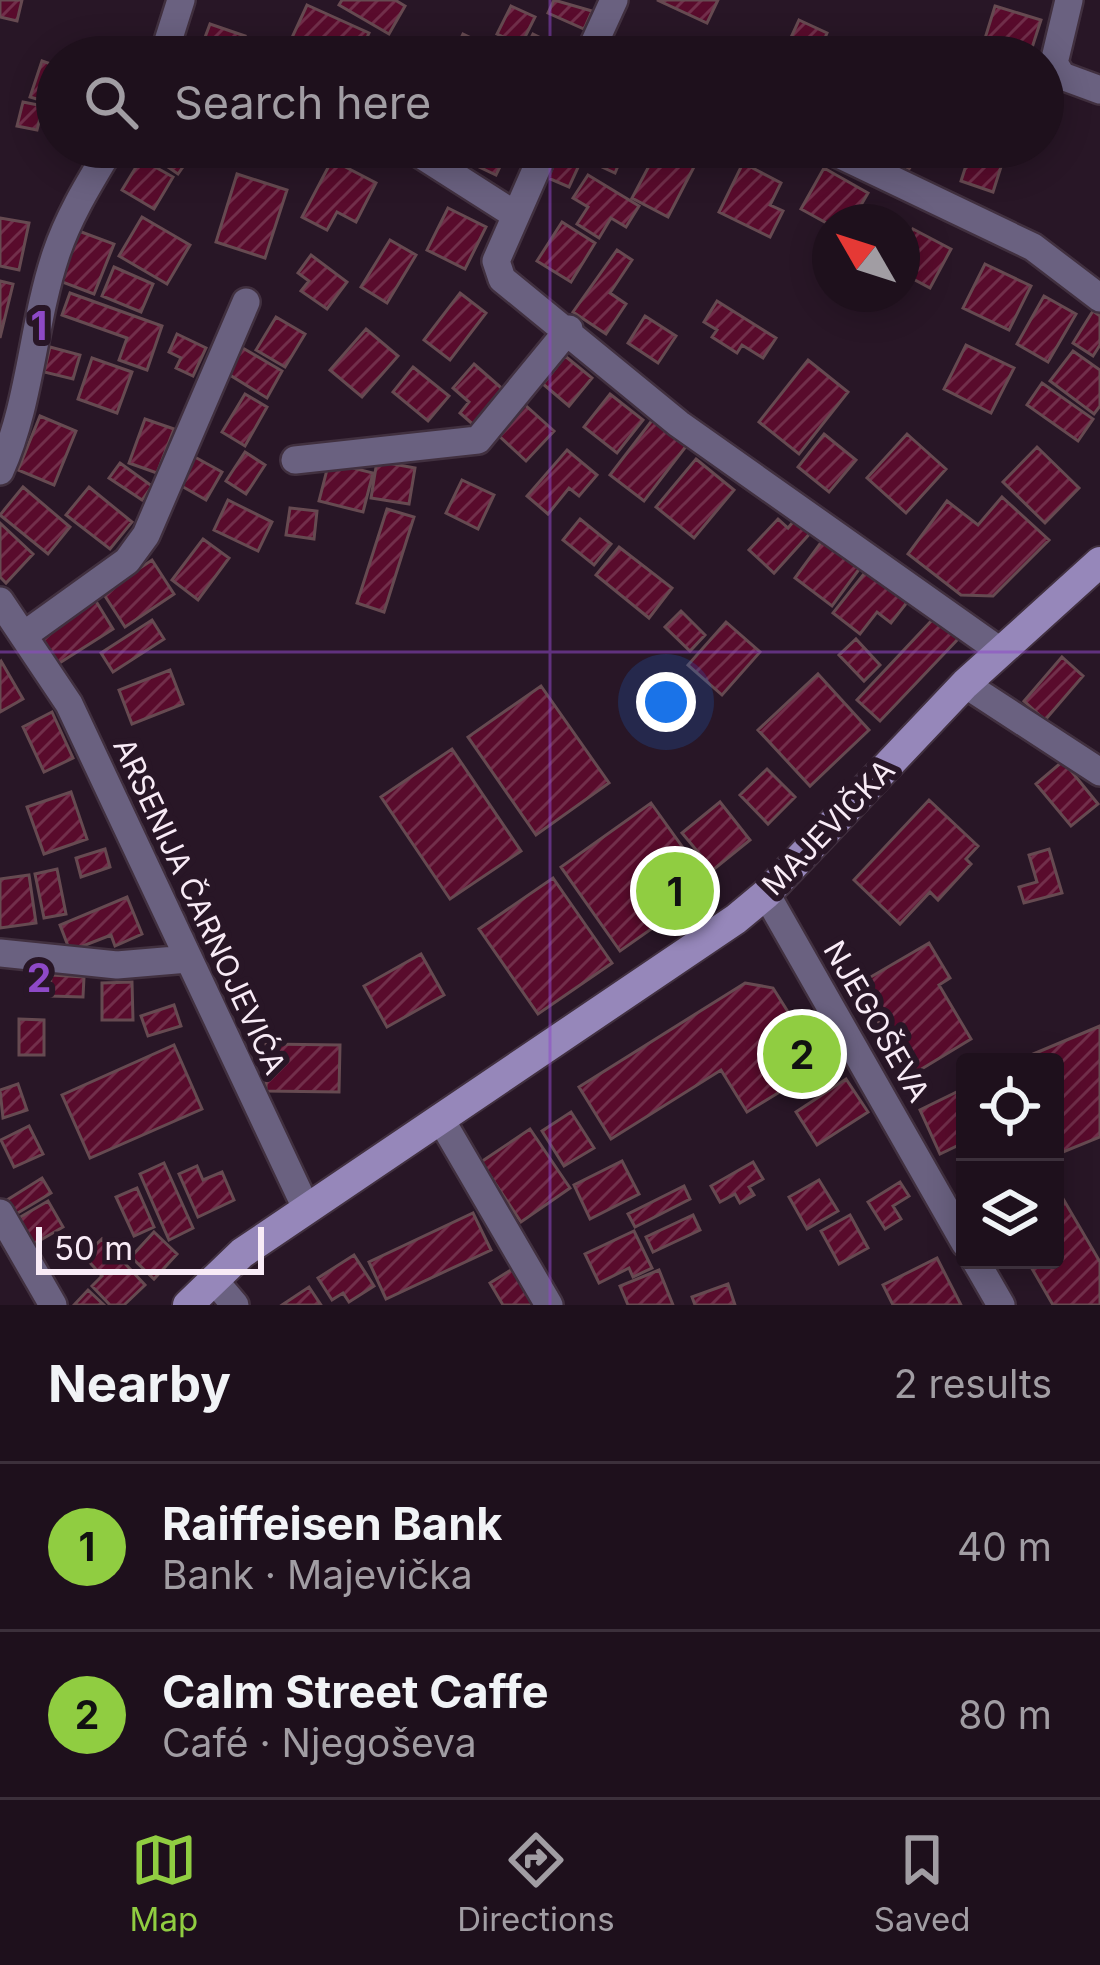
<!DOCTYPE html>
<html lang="en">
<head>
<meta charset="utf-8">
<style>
	:root { --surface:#1e101c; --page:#261925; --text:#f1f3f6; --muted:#a19da3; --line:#3c303b; --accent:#90cd41 }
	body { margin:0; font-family:Inter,sans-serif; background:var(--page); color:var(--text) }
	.controls { position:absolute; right:36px; bottom:36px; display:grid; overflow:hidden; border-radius:12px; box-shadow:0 6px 30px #0003 }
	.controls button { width:108px; height:108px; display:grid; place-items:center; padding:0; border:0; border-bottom:3px solid var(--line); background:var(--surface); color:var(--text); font:60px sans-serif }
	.compass { position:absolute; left:812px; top:204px; width:108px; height:108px; border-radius:50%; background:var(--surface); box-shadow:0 6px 30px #0003; rotate:309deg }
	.scale { position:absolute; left:36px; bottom:30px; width:228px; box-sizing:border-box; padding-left:12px; border:6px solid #f8ebf6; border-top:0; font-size:33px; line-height:42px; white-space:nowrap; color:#f8ebf6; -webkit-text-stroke:9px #281626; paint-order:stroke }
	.you { position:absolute; left:666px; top:702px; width:42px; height:42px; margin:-30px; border:9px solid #fff; border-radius:50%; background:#1a73e8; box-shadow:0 0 0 18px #1a73e833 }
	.badge { display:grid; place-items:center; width:78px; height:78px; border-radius:50%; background:var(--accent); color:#111; font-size:39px; font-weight:700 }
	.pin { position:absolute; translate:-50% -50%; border:6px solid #fff; box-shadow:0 3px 12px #0006 }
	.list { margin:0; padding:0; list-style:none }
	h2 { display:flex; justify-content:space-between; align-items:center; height:156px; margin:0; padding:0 48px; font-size:51px }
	h2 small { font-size:39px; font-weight:400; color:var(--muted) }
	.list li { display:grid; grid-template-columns:78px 1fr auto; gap:36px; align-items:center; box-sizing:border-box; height:168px; padding:0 48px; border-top:3px solid var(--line) }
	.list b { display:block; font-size:45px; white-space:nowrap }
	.list p { margin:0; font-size:39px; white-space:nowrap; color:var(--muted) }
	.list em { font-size:39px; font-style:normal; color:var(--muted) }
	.icon { flex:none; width:66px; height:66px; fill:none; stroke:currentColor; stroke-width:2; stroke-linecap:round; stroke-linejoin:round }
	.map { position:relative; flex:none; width:1100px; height:1305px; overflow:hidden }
	.search { position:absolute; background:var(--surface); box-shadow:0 6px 30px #0003; left:36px; right:36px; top:36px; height:132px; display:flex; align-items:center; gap:30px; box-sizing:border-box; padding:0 42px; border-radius:66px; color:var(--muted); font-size:45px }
	.sheet { height:492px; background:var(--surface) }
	nav { display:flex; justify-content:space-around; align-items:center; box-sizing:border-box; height:168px; border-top:3px solid var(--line); background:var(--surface); font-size:33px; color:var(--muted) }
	nav a { display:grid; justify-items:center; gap:6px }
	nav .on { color:var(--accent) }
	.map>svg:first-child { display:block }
</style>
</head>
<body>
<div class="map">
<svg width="1100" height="1305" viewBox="0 0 1100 1305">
	<defs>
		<pattern id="building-hatch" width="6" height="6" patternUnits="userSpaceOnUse" patternTransform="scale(3)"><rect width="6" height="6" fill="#590b2c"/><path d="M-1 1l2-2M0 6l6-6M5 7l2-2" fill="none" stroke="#722f4b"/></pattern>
	</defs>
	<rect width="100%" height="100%" fill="#281626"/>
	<path fill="url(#building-hatch)" stroke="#664a51" stroke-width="3" d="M0,0H22L17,21L0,17Z
		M342,0H395L405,6L389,34L339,5Z
		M554,0L592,11L584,29L548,13Z
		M657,0H718L707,23Z
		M307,5L369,33L358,57H283Z
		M511,6L535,17L521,45L497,34Z
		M995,6L1041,20L1029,57L982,48Z
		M799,20L827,33L817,57H782Z
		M210,24L245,36L237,57L198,56Z
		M463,34L511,57H452Z
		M533,34L571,53L569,57H536L524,51Z
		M42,61L57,66V105L30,97Z
		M23,102L43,106L37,130L17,126Z
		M139,147H197L178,174Z
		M453,147H507L509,148L496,175L450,153Z
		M562,147L586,150L569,187L548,178Z
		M593,147L623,154L615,173L587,160Z
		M659,147L697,161L668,217L632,198Z
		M878,147H925L909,169Z
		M972,147L1006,151L993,192L961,181Z
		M141,159L173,177L154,209L122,190Z
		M332,160L376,183L356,222L337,212L327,230L302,217Z
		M743,163L781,183L770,205L783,211L770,237L719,212Z
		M824,168L868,193L851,222L830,225L801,209Z
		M237,174L287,190L265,258L216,242Z
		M588,175L639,206L626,227L611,218L599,238L577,224L588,207L573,198Z
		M448,208L486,227L465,269L427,250Z
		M142,217L190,245L167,284L119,256Z
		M0,218L29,223L19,270L0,266Z
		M562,222L595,243L571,282L537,261Z
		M913,229L951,249L930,288L902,273V250Z
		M76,230L114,244L94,294L57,280Z
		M390,240L416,255L387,303L361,287Z
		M617,250L632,260L610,293L626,304L606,334L573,312Z
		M311,255L347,282L327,309L301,291L309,281L298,273Z
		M985,264L1031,286L1009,330L963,308Z
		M114,267L153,284L141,312L102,296Z
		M0,281L13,284L0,338Z
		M70,293L162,326L147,370L119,360L127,338L62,315Z
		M460,293L486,313L450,360L424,340Z
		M1044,296L1076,314L1048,362L1017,344Z
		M717,301L776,338L763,358L742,345L737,353L712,337L717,330L704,322Z
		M1093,311L1100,316V345L1093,356L1073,343Z
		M645,316L676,336L658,363L628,343Z
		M276,317L305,334L285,367L256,350Z
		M366,329L398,356L362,397L330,370Z
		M177,334L206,348L193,376L176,368L181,358L169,352Z
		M966,345L1014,368L991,413L944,389Z
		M50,347L80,355L73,379L44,372Z
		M241,347L282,371L267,398L225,372Z
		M1073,351L1100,370V406L1094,414L1050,381Z
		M565,356L592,378L569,406L543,384Z
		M92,358L132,372L117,413L78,399Z
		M808,360L848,392L799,454L759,422Z
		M474,364L506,392L476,427L460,413L469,402L453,388Z
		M413,367L449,396L428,421L393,392Z
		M1042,383L1093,419L1078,441L1027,405Z
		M245,394L267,407L245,446L222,432Z
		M610,394L643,420L617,453L584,427Z
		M524,404L554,431L526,461L497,434Z
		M40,416L76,431L54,485L18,470Z
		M145,419L174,429L157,473L129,463Z
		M653,419L687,445L644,501L610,475Z
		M824,434L856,460L829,492L798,467Z
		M907,434L946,469L906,513L867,478Z
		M1037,447L1079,488L1045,523L1003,482Z
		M567,450L597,475L579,496L569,488L548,514L527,496Z
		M245,452L265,465L246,494L226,481Z
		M193,456L222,472L206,500L178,484Z
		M696,459L734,490L694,538L656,507Z
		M377,461L415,468L409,504L371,498Z
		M329,462L373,473L363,512L319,501Z
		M120,463L152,486L142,500L109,478Z
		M462,480L494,495L478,529L446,513Z
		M23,487L70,527L48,554L0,515Z
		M89,487L132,522L110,549L66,515Z
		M1002,497L1049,540L993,596L961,595L908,554L947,501L978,525Z
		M228,500L272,522L258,551L214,530Z
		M290,508L317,511L314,539L286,535Z
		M387,509L414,517L384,612L357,603Z
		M798,516L813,530L774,573L749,550L778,519L788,528Z
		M580,519L611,544L594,565L563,540Z
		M0,523L33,554L6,583L0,577Z
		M203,539L229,558L198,600L172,580Z
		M822,541L860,568L832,606L795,578Z
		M619,547L672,588L649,618L596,575Z
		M152,560L174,594L125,627L103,593Z
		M867,570L908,601L891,623L877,612L860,634L833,613Z
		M94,598L113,629L58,664L39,633Z
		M681,611L705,635L690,651L665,627Z
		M935,617L958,639L880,721L857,700Z
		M152,620L164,639L113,672L101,653Z
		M726,622L760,652L722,695L688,665Z
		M856,639L880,665L864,681L839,655Z
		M1062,657L1083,676L1045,720L1024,701Z
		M1,661L23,699L0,712V662Z
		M170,670L183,704L132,724L119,690Z
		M818,674L869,730L810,786L758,730Z
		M541,686L609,783L536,835L468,737Z
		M52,712L73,758L44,772L23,727Z
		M452,749L521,851L450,899L381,797Z
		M1063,761L1098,804L1071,826L1036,784Z
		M767,769L795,797L768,824L740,795Z
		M71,792L87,839L44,854L27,807Z
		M929,800L978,846L966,859L971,864L938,900L930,892L900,924L854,880Z
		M720,802L750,840L713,870L682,833Z
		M651,803L711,887L620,951L561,867Z
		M105,849L110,867L81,877L76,858Z
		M1049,849L1062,893L1024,903L1019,887L1037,882L1029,855Z
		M57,869L66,914L44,918L35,874Z
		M29,875L36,923L0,928V879Z
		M553,878L612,963L538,1014L479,929Z
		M127,897L142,934L115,946L111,935L70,951L60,925Z
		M929,943L950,978L939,985L971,1039L910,1076L857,985Z
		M421,954L444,995L387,1027L364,986Z
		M51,975L84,977L83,997L50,996Z
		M132,982L133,1020H102V983Z
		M745,983L773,988L822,1066L747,1112L721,1070L611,1139L579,1087Z
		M174,1005L181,1026L148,1036L141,1016Z
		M19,1019L44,1020V1055H19Z
		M1100,1026V1137L1058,1154L1055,1062L1019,1060Z
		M266,1044L340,1045L339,1092L266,1091Z
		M174,1045L202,1109L90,1158L62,1095Z
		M846,1079L868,1112L817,1145L796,1112Z
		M18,1084L27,1110L3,1118L0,1090Z
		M965,1088V1142L940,1154L920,1110Z
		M571,1112L594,1148L564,1166L542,1131Z
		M29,1126L43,1154L14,1167L1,1140Z
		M530,1129L570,1188L521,1222L481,1162Z
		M622,1161L639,1194L590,1219L574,1185Z
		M753,1162L763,1179L749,1187L754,1195L740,1203L735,1194L720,1202L711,1186Z
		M164,1163L193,1228L169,1240L140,1174Z
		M197,1166L203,1180L222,1172L234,1200L198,1217L179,1174Z
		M42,1178L51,1193L16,1214L7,1200Z
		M819,1180L838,1211L807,1229L789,1197Z
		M900,1182L909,1196L893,1206L901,1219L885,1229L868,1202Z
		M1055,1185L1100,1262V1305H1053L1027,1260H1055Z
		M684,1186L690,1199L635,1227L628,1214Z
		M137,1188L154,1227L134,1236L116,1197Z
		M48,1201L63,1227L32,1245L17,1219Z
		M473,1213L491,1250L386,1299L369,1262Z
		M693,1215L700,1230L653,1252L646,1237Z
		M850,1215L868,1248L839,1264L821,1231Z
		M634,1231L652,1268L633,1277L629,1268L599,1283L585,1254Z
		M154,1232L177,1254L154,1279L131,1257Z
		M102,1239L145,1285L124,1305H110L92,1286L102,1276L84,1256Z
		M354,1255L374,1286L349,1302L343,1293L332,1300L318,1278Z
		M937,1258L961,1305H893L883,1285Z
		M514,1268L536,1305H503L490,1283Z
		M659,1270L673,1305H628L620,1286Z
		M728,1284L735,1305H695L692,1297Z
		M309,1287L321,1305H282Z
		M88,1290L104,1305H74Z"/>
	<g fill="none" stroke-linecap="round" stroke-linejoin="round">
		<defs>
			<path id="street" d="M1069,0L1054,63L1062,76L1100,90
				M163,57L181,0
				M588,57L614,0
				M409,147L514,214
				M546,147L496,261L502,279L679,424L1000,651
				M824,147L1033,247L1100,298
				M295,460L478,440L569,329
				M0,471C31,402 32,326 56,254C69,215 90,182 111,147
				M0,601L69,704L307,1210
				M27,633L127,561L146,535L246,302
				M965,684L1100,772
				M766,894L965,1243
				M0,953L117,965L188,959
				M440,1118L549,1305
				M0,1213L53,1305
				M975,1260L1001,1305
				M213,1279L235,1305"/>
			<path id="secondary" d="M188,1305L242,1253L736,919L766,894L965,684L1100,562"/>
		</defs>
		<use href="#street" stroke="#41303f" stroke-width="32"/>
		<use href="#secondary" stroke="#41303f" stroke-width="34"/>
		<use href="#street" stroke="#6a6180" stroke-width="27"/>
		<use href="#secondary" stroke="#9687ba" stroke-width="30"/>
	</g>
	<path fill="none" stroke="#8e49c7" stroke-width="3" stroke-opacity="0.55" d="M550,0V57M550,147V1305M0,652H1100"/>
	<g text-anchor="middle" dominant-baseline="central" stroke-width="12" stroke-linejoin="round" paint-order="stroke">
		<g font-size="30" fill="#f8ebf6" stroke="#281626">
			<text transform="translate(828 827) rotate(-46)">MAJEVIČKA</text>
			<text transform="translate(200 906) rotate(65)">ARSENIJA ČARNOJEVIĆA</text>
			<text transform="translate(877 1021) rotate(60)">NJEGOŠEVA</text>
		</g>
	</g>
	<g font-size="39" text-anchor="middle" font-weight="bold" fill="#8e49c7" stroke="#281626" stroke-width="12" stroke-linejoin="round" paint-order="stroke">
		<text x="39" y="340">1</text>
		<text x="39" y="992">2</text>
	</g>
</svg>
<div class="controls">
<button><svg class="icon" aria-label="locate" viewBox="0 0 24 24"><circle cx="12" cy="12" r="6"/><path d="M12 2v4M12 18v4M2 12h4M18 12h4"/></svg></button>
<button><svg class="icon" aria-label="layers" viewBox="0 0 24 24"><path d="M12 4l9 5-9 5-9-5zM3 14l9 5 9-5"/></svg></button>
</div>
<svg class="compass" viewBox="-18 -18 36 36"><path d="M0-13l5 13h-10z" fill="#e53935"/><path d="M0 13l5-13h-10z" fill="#a19da3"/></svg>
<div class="scale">50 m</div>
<div class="you"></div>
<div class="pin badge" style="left:675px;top:891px">1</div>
<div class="pin badge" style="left:802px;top:1054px">2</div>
<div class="search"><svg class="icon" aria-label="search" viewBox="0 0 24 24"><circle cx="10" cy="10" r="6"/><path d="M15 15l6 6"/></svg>Search here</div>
</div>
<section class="sheet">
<h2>Nearby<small>2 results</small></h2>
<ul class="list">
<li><span class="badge">1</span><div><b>Raiffeisen Bank</b><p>Bank · Majevička</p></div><em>40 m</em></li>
<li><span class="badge">2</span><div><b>Calm Street Caffe</b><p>Café · Njegoševa</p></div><em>80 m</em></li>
</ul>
</section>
<nav>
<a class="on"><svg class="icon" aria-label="map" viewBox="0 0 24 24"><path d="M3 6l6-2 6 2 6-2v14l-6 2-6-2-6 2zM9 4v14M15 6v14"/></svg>Map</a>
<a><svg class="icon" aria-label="directions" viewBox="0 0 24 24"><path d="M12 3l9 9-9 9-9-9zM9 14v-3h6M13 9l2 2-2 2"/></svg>Directions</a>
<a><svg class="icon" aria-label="saved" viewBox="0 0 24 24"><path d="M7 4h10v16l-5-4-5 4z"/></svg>Saved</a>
</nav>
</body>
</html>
